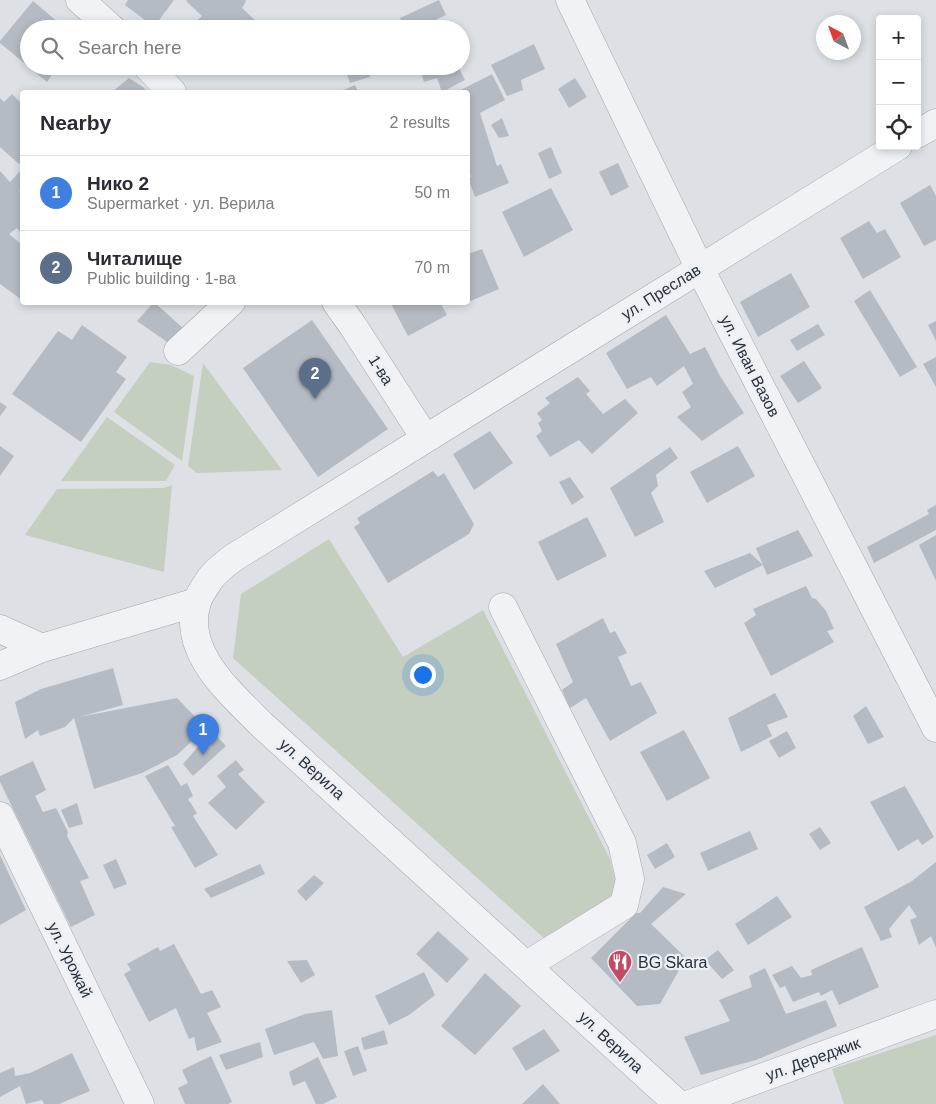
<!DOCTYPE html>
<html lang="en">
<head>
<meta charset="utf-8">
<style>
	:root { --surface:#fff; --page:#f7f7f7; --text:#2b2b33; --muted:#7c7c81; --line:#e1e1e2; --accent:#c44a64 }
	body { margin:0; font-family:Helvetica,sans-serif; background:var(--page); color:var(--text) }
	.controls { position:absolute; right:15px; top:15px; display:grid; overflow:hidden; border-radius:5px; box-shadow:0 2px 8px #0003 }
	.controls button { width:45px; height:45px; display:grid; place-items:center; padding:0; border:0; border-bottom:1px solid var(--line); background:var(--surface); color:var(--text); font:25px sans-serif }
	.compass { position:absolute; left:816px; top:15px; width:45px; height:45px; border-radius:50%; background:var(--surface); box-shadow:0 2px 8px #0003; rotate:319deg }
	.you { position:absolute; left:422px; top:674px; width:18px; height:18px; margin:-12px; border:4px solid #fff; border-radius:50%; background:#1a73e8; box-shadow:0 0 0 8px #1a73e833 }
	.badge { display:grid; place-items:center; width:32px; height:32px; border-radius:50%; background:var(--accent); color:#fff; font-size:16px; font-weight:700 }
	.pin { position:absolute; translate:-50% -41px; filter:drop-shadow(0 1px 2px #0008) }
	.pin::after { content:''; position:absolute; top:26px; width:18px; height:15px; background:inherit; clip-path:polygon(0 0,100% 0,50% 100%) }
	.list { margin:0; padding:0; list-style:none }
	h2 { display:flex; justify-content:space-between; align-items:center; height:65px; margin:0; padding:0 20px; font-size:21px }
	h2 small { font-size:16px; font-weight:400; color:var(--muted) }
	.list li { display:grid; grid-template-columns:32px 1fr auto; gap:15px; align-items:center; box-sizing:border-box; height:75px; padding:0 20px; border-top:1px solid var(--line) }
	.list b { display:block; font-size:19px; white-space:nowrap }
	.list p { margin:0; font-size:16px; white-space:nowrap; color:var(--muted) }
	.list em { font-size:16px; font-style:normal; color:var(--muted) }
	.icon { flex:none; width:28px; height:28px; fill:none; stroke:currentColor; stroke-width:2; stroke-linecap:round; stroke-linejoin:round }
	.map { position:relative; flex:none; width:936px; height:1104px; overflow:hidden }
	.search { position:absolute; background:var(--surface); box-shadow:0 2px 8px #0003; left:20px; top:20px; width:450px; height:55px; display:flex; align-items:center; gap:12px; box-sizing:border-box; padding:0 18px; border-radius:28px; color:var(--muted); font-size:19px }
	.panel { position:absolute; background:var(--surface); box-shadow:0 2px 8px #0003; left:20px; top:90px; width:450px; height:215px; border-radius:5px }
	.map>svg:first-child { display:block }
</style>
</head>
<body>
<div class="map">
<svg width="936" height="1104" viewBox="0 0 936 1104">
	<rect width="100%" height="100%" fill="#dde1e6"/>
	<path fill="#c4cfbf" d="M150,362L171,365L194,376L182,461L114,412Z
		M203,363L282,470L197,473L188,466Z
		M107,417L175,465L166,481H61Z
		M172,485L164,572L25,535L57,489L163,488Z
		M329,539L403,657L483,610L610,859L618,894L545,939L233,658L241,594Z
		M936,1035V1104H844L832,1069Z"/>
	<path fill="#b5bbc2" d="M128,0H174L154,27L125,5Z
		M187,0H245L246,1L242,8L256,21L248,29H197L194,24L202,16L186,1Z
		M439,0L446,15L416,29H405L400,18Z
		M33,1L66,29H29V66H57L47,82L0,43V41Z
		M534,44L545,69L521,80L523,90L507,96L491,65Z
		M344,66H368L370,77L350,83Z
		M419,66H458L465,80L442,92L437,78L424,82Z
		M492,74L505,100L480,113L497,166L501,164L509,183L475,197L468,178L471,177L468,166V92H457Z
		M129,78L143,87L148,92H112Z
		M575,78L587,97L569,108L558,89Z
		M355,85L358,92H339Z
		M12,94L22,104V161L19,164L0,147V98L4,102Z
		M502,118L509,136L499,138L491,125Z
		M551,147L562,173L549,179L538,153Z
		M618,163L629,187L611,196L599,172Z
		M22,169V187L19,191L22,194V234L17,228L9,234L22,245V300L0,284V171L10,182Z
		M930,185L936,196V240L924,246L900,203Z
		M551,188L573,230L524,257L502,212Z
		M869,221L877,233L885,229L901,257L863,279L840,238Z
		M482,249L499,289L468,302V254Z
		M791,273L810,307L758,337L740,302Z
		M870,290L917,367L900,377L854,301Z
		M154,302L184,329L170,344L137,321Z
		M390,302H440L447,315L408,336Z
		M666,315L690,354L705,347L720,376L744,413L702,441L677,417L691,407L682,392L693,384L684,366L657,386L651,377L627,389L606,353Z
		M312,320L388,429L318,477L243,368Z
		M936,321V341L928,325Z
		M818,324L825,335L797,351L790,340Z
		M82,325L127,357L116,372L126,379L81,442L12,394L58,331L72,340Z
		M936,357V387L923,364Z
		M804,361L822,388L798,403L780,376Z
		M578,377L590,391L586,394L603,414L625,399L638,413L592,454L579,440L550,457L536,436L542,431L538,423L542,420L537,413L550,403L545,398Z
		M0,402L7,407L0,416Z
		M490,431L513,463L474,490L453,454Z
		M0,446L14,456L0,476Z
		M738,446L755,476L707,503L690,472Z
		M670,447L678,458L656,475L658,486L651,493L664,522L635,537L610,488Z
		M433,471L438,477L444,473L474,524L469,534L388,583L354,527L360,523L357,518Z
		M570,477L584,497L572,505L559,482Z
		M936,505V530L874,563L867,547L929,514L927,510Z
		M587,517L607,556L557,581L538,542Z
		M798,530L813,556L767,575L756,548Z
		M936,535V581L919,545Z
		M750,553L763,565L715,588L704,571Z
		M806,586L812,598L816,599L826,611L834,629L827,631L834,642L771,676L744,623L756,615L753,609Z
		M603,618L610,633L615,631L627,653L618,657L631,686L641,682L657,713L610,741L586,698L570,708L562,690L573,682L556,644Z
		M113,668L123,705L79,717L177,698L206,728L177,755L142,773L94,789L74,718L65,727L40,736L38,730L25,739L15,702L41,689Z
		M775,693L788,717L767,725L772,736L741,752L728,718Z
		M866,706L884,737L868,744L853,716Z
		M684,730L710,778L667,801L640,752Z
		M212,731L226,746L193,776L183,764Z
		M787,731L796,748L779,758L769,741Z
		M236,760L244,770L238,774L265,802L236,830L208,803L226,787L217,776Z
		M33,761L46,790L35,796L43,812L56,808L68,832L67,836L89,878L80,881L95,915L71,927L0,782V776Z
		M168,765L181,786L187,783L193,796L188,799L197,813L193,816L218,855L195,868L171,827L175,826L145,776Z
		M905,786L934,837L922,845L918,839L898,851L870,802Z
		M77,803L83,824L69,828L61,810Z
		M820,827L831,843L820,850L809,834Z
		M750,831L758,849L708,871L700,853Z
		M667,843L675,857L655,869L647,855Z
		M0,855L26,910L0,925Z
		M116,859L127,884L114,889L103,865Z
		M936,862V948L931,936L919,945L910,920L917,917L909,905L889,929L892,937L881,941L864,907L912,881Z
		M260,864L265,874L211,898L204,889Z
		M314,875L324,883L306,901L297,891Z
		M663,887L686,894L651,924L686,958L660,1004L637,1006L591,958L636,913H640Z
		M777,896L792,917L748,945L735,924Z
		M438,931L469,959L447,983L416,954Z
		M174,944L201,994L212,990L221,1007L207,1013L222,1042L197,1051L194,1037L189,1039L176,1008L149,1022L124,974L131,970L127,964L158,947L160,951Z
		M862,947L879,987L839,1005L832,990L821,996L819,992L793,1002L785,986L780,988L772,975L792,966L801,978L812,975L811,970Z
		M718,950L734,970L722,979L705,960Z
		M307,960L315,975L301,983L287,961Z
		M765,968L786,1014L826,1000L837,1026L756,1060L701,1075L684,1037L730,1021L719,1000L752,987L749,976Z
		M424,972L435,995L409,1015L389,1025L375,996Z
		M485,973L521,1006L475,1055L441,1026Z
		M332,1010L338,1056L323,1059L314,1042L274,1055L265,1029L305,1014Z
		M544,1029L560,1051L526,1071L512,1048Z
		M384,1030L388,1044L364,1050L361,1038Z
		M260,1042L263,1057L226,1070L219,1055Z
		M358,1046L367,1071L353,1076L344,1051Z
		M72,1053L90,1091L59,1104H44L42,1100L26,1104L20,1086L0,1097V1073L14,1067L15,1076L30,1073Z
		M211,1056L232,1102L228,1104H185L178,1088L188,1083L182,1070Z
		M318,1057L337,1097L323,1104H316L305,1081L293,1086L289,1072Z
		M543,1084L560,1104H522Z"/>
	<g fill="none" stroke-linecap="round" stroke-linejoin="round">
		<defs>
			<path id="minor" d="M80,0L112,29
				M570,0L700,269L936,728
				M147,66L172,92
				M917,134L936,123
				M336,302L353,326L425,438
				M178,351L231,302
				M503,607L622,843L630,879L624,905L527,965
				M0,629L42,648
				M0,666L42,648L197,602
				M0,816L140,1104
				M678,1104L261,724C230,692 181,652 197,602C199,595 206,585 210,579C216,571 225,564 233,558L898,146
				M690,1104L936,1014"/>
		</defs>
		<use href="#minor" stroke="#a3a8af" stroke-width="29"/>
		<use href="#minor" stroke="#f0f2f5" stroke-width="28"/>
	</g>
	<defs>
		<symbol id="restaurant-pin" viewBox="-11 -11 22 30"><path d="M0 17L-7.5 6A9.5 9.5 0 1 1 7.5 6Z" fill="#c44a64" stroke="#ecf0f4"/><path d="M-5-6h1v4h1v-4h1v4h1v-4h1v5L-1.5 .5V6h-2V.5L-5-1ZM5-6V6H3V1.5H1.5Q1.5-4 5-6Z" fill="#fff"/></symbol>
	</defs>
	<g fill-rule="evenodd">
		<use href="#restaurant-pin" x="606" y="948" width="28" height="38"/>
	</g>
	<g text-anchor="middle" dominant-baseline="central" stroke-width="4.5" stroke-linejoin="round" paint-order="stroke">
		<g font-size="16" fill="#28303b" stroke="#ecf0f4">
			<text transform="translate(661 292) rotate(-32)">ул. Преслав</text>
			<text transform="translate(750 366) rotate(63)">ул. Иван Вазов</text>
			<text transform="translate(381 370) rotate(58)">1-ва</text>
			<text transform="translate(312 769) rotate(42)">ул. Верила</text>
			<text transform="translate(70 960) rotate(64)">ул. Урожай</text>
			<text transform="translate(611 1042) rotate(43)">ул. Верила</text>
			<text transform="translate(813 1059) rotate(-20)">ул. Дереджик</text>
		</g>
		<g font-size="16" fill="#28303b" stroke="#ecf0f4" text-anchor="start">
			<text x="638" y="962">BG Skara</text>
		</g>
	</g>
</svg>
<div class="controls">
<button>+</button>
<button>−</button>
<button><svg class="icon" aria-label="locate" viewBox="0 0 24 24"><circle cx="12" cy="12" r="6"/><path d="M12 2v4M12 18v4M2 12h4M18 12h4"/></svg></button>
</div>
<svg class="compass" viewBox="-18 -18 36 36"><path d="M0-13l5 13h-10z" fill="#e53935"/><path d="M0 13l5-13h-10z" fill="#7c7c81"/></svg>
<div class="you"></div>
<div class="pin badge" style="left:203px;top:755px;background:#3f7fe0">1</div>
<div class="pin badge" style="left:315px;top:399px;background:#5c6f8a">2</div>
<div class="search"><svg class="icon" aria-label="search" viewBox="0 0 24 24"><circle cx="10" cy="10" r="6"/><path d="M15 15l6 6"/></svg>Search here</div>
<section class="panel">
<h2>Nearby<small>2 results</small></h2>
<ul class="list">
<li><span class="badge" style="background:#3f7fe0">1</span><div><b>Нико 2</b><p>Supermarket · ул. Верила</p></div><em>50 m</em></li>
<li><span class="badge" style="background:#5c6f8a">2</span><div><b>Читалище</b><p>Public building · 1-ва</p></div><em>70 m</em></li>
</ul>
</section>
</div>
</body>
</html>
